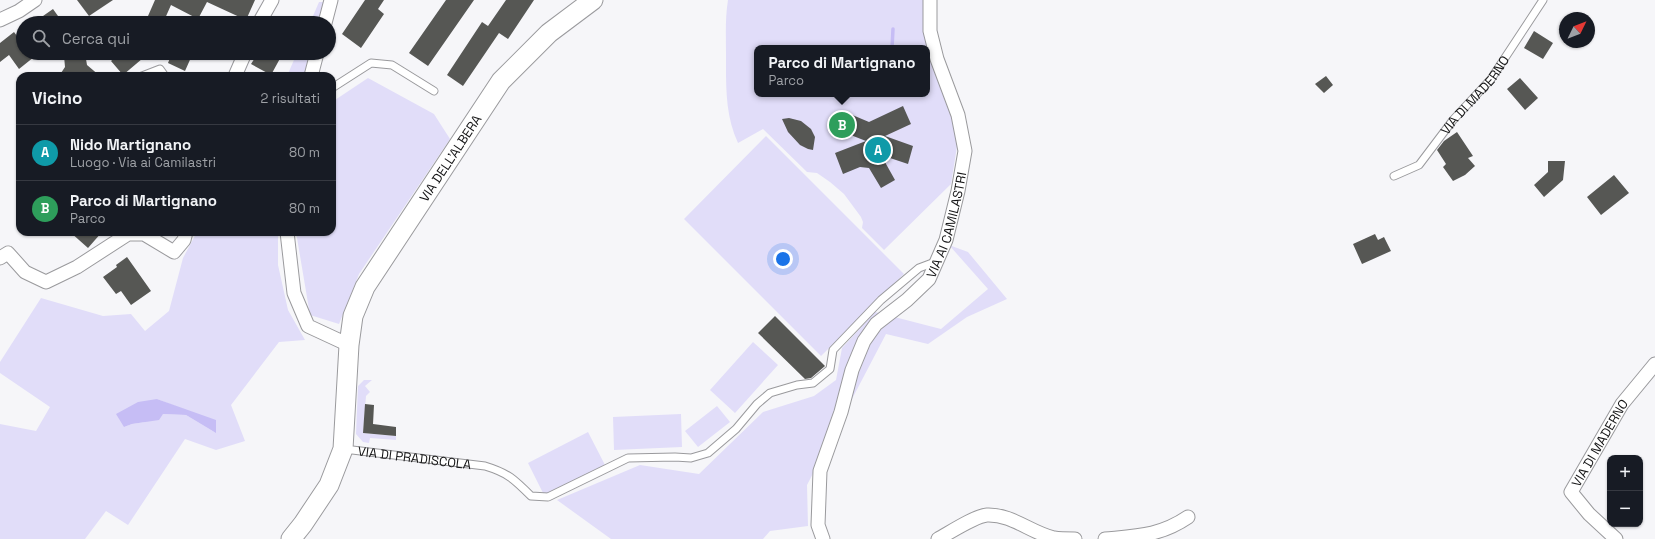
<!DOCTYPE html>
<html lang="it">
<head>
<meta charset="utf-8">
<style>
	:root { --surface:#171b24; --page:#20242c; --text:#f1f3f6; --muted:#9ea1a6; --line:#363941; --accent:#afb690 }
	body { margin:0; font-family:"Space Grotesk",sans-serif; background:var(--page); color:var(--text) }
	.controls { position:absolute; right:12px; bottom:12px; display:grid; overflow:hidden; border-radius:8px; box-shadow:0 1px 3px #0004 }
	.controls button { width:36px; height:36px; display:grid; place-items:center; padding:0; border:0; border-bottom:1px solid var(--line); background:var(--surface); color:var(--text); font:20px sans-serif }
	.compass { position:absolute; left:1559px; top:12px; width:36px; height:36px; border-radius:50%; background:var(--surface); box-shadow:0 1px 3px #0004; rotate:47deg }
	.you { position:absolute; left:783px; top:259px; width:14px; height:14px; margin:-10px; border:3px solid #fff; border-radius:50%; background:#1a73e8; box-shadow:0 0 0 6px #1a73e833 }
	.badge { display:grid; place-items:center; width:26px; height:26px; border-radius:50%; background:var(--accent); color:#fff; font-size:13px; font-weight:700 }
	.pin { position:absolute; translate:-50% -50%; border:2px solid #fff; box-shadow:0 1px 4px #0006 }
	.popup { position:absolute; left:754px; top:45px; width:176px; height:52px; box-sizing:border-box; display:grid; place-content:center; border-radius:8px; background:var(--surface); filter:drop-shadow(0 1px 3px #0005); font-size:13px; white-space:nowrap; color:var(--muted) }
	.popup b { font-size:15px; color:var(--text) }
	.popup::after { content:''; position:absolute; left:50%; top:100%; margin-left:-8px; border:8px solid transparent; border-top-color:var(--surface) }
	.list { margin:0; padding:0; list-style:none }
	h2 { display:flex; justify-content:space-between; align-items:center; height:52px; margin:0; padding:0 16px; font-size:17px }
	h2 small { font-size:13px; font-weight:400; color:var(--muted) }
	.list li { display:grid; grid-template-columns:26px 1fr auto; gap:12px; align-items:center; box-sizing:border-box; height:56px; padding:0 16px; border-top:1px solid var(--line) }
	.list b { display:block; font-size:15px; white-space:nowrap }
	.list p { margin:0; font-size:13px; white-space:nowrap; color:var(--muted) }
	.list em { font-size:13px; font-style:normal; color:var(--muted) }
	.icon { flex:none; width:22px; height:22px; fill:none; stroke:currentColor; stroke-width:2; stroke-linecap:round; stroke-linejoin:round }
	.map { position:relative; flex:none; width:1655px; height:539px; overflow:hidden }
	.search { position:absolute; background:var(--surface); box-shadow:0 1px 3px #0004; left:16px; top:16px; width:320px; height:44px; display:flex; align-items:center; gap:10px; box-sizing:border-box; padding:0 14px; border-radius:22px; color:var(--muted); font-size:15px }
	.panel { position:absolute; background:var(--surface); box-shadow:0 1px 3px #0004; left:16px; top:72px; width:320px; height:164px; border-radius:12px }
	.map>svg:first-child { display:block }
</style>
</head>
<body>
<div class="map">
<svg width="1655" height="539" viewBox="0 0 1655 539">
	<rect width="100%" height="100%" fill="#f6f6f9"/>
	<path fill="#e1ddf9" fill-rule="evenodd" d="M728,0H925L948,104L958,140L951,184L884,250L862,228L863,222L861,217L844,194L830,182L817,173L807,172L763,129L738,143C725,115 726,85 726,55C726,37 725,18 728,0ZM757,48H927V94H757Z
		M319,2H325L320,23H310Z
		M297,53H312L305,76H287Z
		M368,78L434,114L450,139L359,274L339,324L310,315L296,232H332V102Z
		M766,136L904,274L821,356L684,219Z
		M197,232H278V265L288,310L305,340L279,342L231,405L245,441L216,450L185,439L128,525L106,511L85,539H0V424L36,431L50,407L0,373V362L41,298L103,316L131,314L145,331L169,311L183,258ZM157,399L183,409L216,433L186,415L163,414L145,422L132,424L124,427Z
		M949,245L968,252L1007,299L967,317L928,344L886,334L807,485L808,526L770,531L763,539H611L557,500L640,465L699,474L763,412L814,396L836,380L842,348L875,312L941,329L988,289Z
		M753,342L778,365L735,413L710,390Z
		M364,380H372L365,386L370,392L366,396L363,433L396,436V440L370,438L369,443L363,442L356,434L358,386Z
		M717,406L730,422L698,447L685,431Z
		M681,414L682,447L614,450L613,417Z
		M588,432L605,465L544,495L528,463Z"/>
	<path fill="#c6bdf5" d="M157,399L216,420V433L186,415L163,414L159,420L132,424L124,427L116,414L138,402Z"/>
	<g fill="none" stroke-linecap="round" stroke-linejoin="round">
		<path stroke="#c6bdf5" stroke-width="3.5" d="M892,48L893,29"/>
	</g>
	<path fill="#565754" d="M77,0H113L89,16Z
		M155,0H255L246,20L207,2L198,19L171,5L163,23L148,16Z
		M365,0H384L378,9L384,14L361,48L342,34Z
		M446,0H474L428,66L409,53Z
		M506,0H534L508,39L499,33L463,86L447,75L482,22L488,26Z
		M53,9L63,23H33Z
		M1534,31L1553,43L1543,59L1524,48Z
		M14,32L23,44V53H39L19,69L9,55L0,62V43Z
		M85,53L87,65L100,76H59L65,67L64,56Z
		M120,53H149L123,75L111,61Z
		M172,53H193L185,71L168,63Z
		M258,53H283L271,75L251,64Z
		M1326,76L1333,85L1324,93L1315,84Z
		M1520,78L1538,98L1525,110L1507,89Z
		M903,106L911,124L885,136L913,146L908,164L881,155L895,180L881,188L869,168L860,167L843,174L835,153L866,141L843,132L850,114L869,122Z
		M789,118L801,121L811,129L815,137L813,150L808,149L800,145L788,132L782,119Z
		M1457,132L1473,156L1468,158L1475,166L1465,175L1453,181L1443,167L1446,164L1437,150L1444,141Z
		M1548,161H1565L1563,180L1544,197L1534,185L1548,172Z
		M1614,175L1629,193L1601,215L1587,197Z
		M70,232H102L88,248Z
		M1375,234L1378,240L1384,237L1391,251L1362,264L1353,244Z
		M127,257L151,291L131,305L121,291L116,294L103,277L117,267L116,265Z
		M775,316L825,366L811,378L805,379L758,333Z
		M365,404L374,405L373,424L396,427V436L363,433Z"/>
	<g fill="none" stroke-linecap="round" stroke-linejoin="round">
		<defs>
			<g id="lane">
				<path d="M142,76L160,69L165,76"/>
				<path d="M332,88L371,63L392,65L434,91"/>
				<path id="s1" d="M1394,176L1419,165L1453,120L1491,79L1543,0"/>
				<path id="s2" d="M344,449L485,466C508,473 514,479 531,496L548,497L628,458L675,457L691,458L708,453L736,429L757,404L770,393L797,385L813,383L830,369L833,350L881,300L919,268L935,262"/>
			</g>
			<g id="street">
				<path d="M0,20L19,11L35,0"/>
				<path d="M259,23L272,0"/>
				<path d="M325,23L331,0"/>
				<path d="M235,76L245,53"/>
				<path d="M311,76L317,53"/>
				<path d="M287,232L294,293L308,326L349,345"/>
				<path d="M0,258L8,253L25,272L46,282L77,267L128,234H144L174,252L184,240L186,232"/>
				<path id="s3" d="M823,539L818,525L820,471L841,412L852,370L864,341L876,324L907,300L929,279L946,240L958,191L965,151L958,115L937,59L930,31V0"/>
				<path d="M938,539C949,533 975,516 987,515C1012,514 1031,533 1054,538C1060,539 1068,539 1075,539"/>
				<path d="M1105,539C1137,536 1160,536 1188,517"/>
				<path id="s4" d="M1616,539L1589,514L1571,492L1622,404L1655,364"/>
			</g>
			<g id="secondary">
				<path id="s5" d="M291,539L303,524L329,485L343,449L349,345L353,316L365,287L501,81L549,33L593,0"/>
			</g>
		</defs>
		<use href="#lane" stroke="#9a9a9d" stroke-width="9"/>
		<use href="#street" stroke="#9a9a9d" stroke-width="15"/>
		<use href="#secondary" stroke="#9a9a9d" stroke-width="21"/>
		<use href="#lane" stroke="#fff" stroke-width="7"/>
		<use href="#street" stroke="#fff" stroke-width="13"/>
		<use href="#secondary" stroke="#fff" stroke-width="19"/>
	</g>
	<g text-anchor="middle" dominant-baseline="central" stroke-width="4" stroke-linejoin="round" paint-order="stroke">
		<g font-size="13" fill="#151516" stroke="#fff">
			<text stroke="none"><textPath href="#s1" startOffset="117">VIA DI MADERNO</textPath></text>
			<text stroke="none"><textPath href="#s5" startOffset="424">VIA DELL'ALBERA</textPath></text>
			<text stroke="none"><textPath href="#s3" startOffset="354">VIA AI CAMILASTRI</textPath></text>
			<text stroke="none"><textPath href="#s4" startOffset="122">VIA DI MADERNO</textPath></text>
			<text stroke="none"><textPath href="#s2" startOffset="71">VIA DI PRADISCOLA</textPath></text>
		</g>
	</g>
</svg>
<div class="controls">
<button>+</button>
<button>−</button>
</div>
<svg class="compass" viewBox="-18 -18 36 36"><path d="M0-13l5 13h-10z" fill="#e53935"/><path d="M0 13l5-13h-10z" fill="#9ea1a6"/></svg>
<div class="you"></div>
<div class="pin badge" style="left:878px;top:150px;background:#0f9aa8">A</div>
<div class="pin badge" style="left:842px;top:125px;background:#2e9e5b">B</div>
<div class="popup"><b>Parco di Martignano</b>Parco</div>
<div class="search"><svg class="icon" aria-label="search" viewBox="0 0 24 24"><circle cx="10" cy="10" r="6"/><path d="M15 15l6 6"/></svg>Cerca qui</div>
<section class="panel">
<h2>Vicino<small>2 risultati</small></h2>
<ul class="list">
<li><span class="badge" style="background:#0f9aa8">A</span><div><b>Nido Martignano</b><p>Luogo · Via ai Camilastri</p></div><em>80 m</em></li>
<li><span class="badge" style="background:#2e9e5b">B</span><div><b>Parco di Martignano</b><p>Parco</p></div><em>80 m</em></li>
</ul>
</section>
</div>
</body>
</html>
